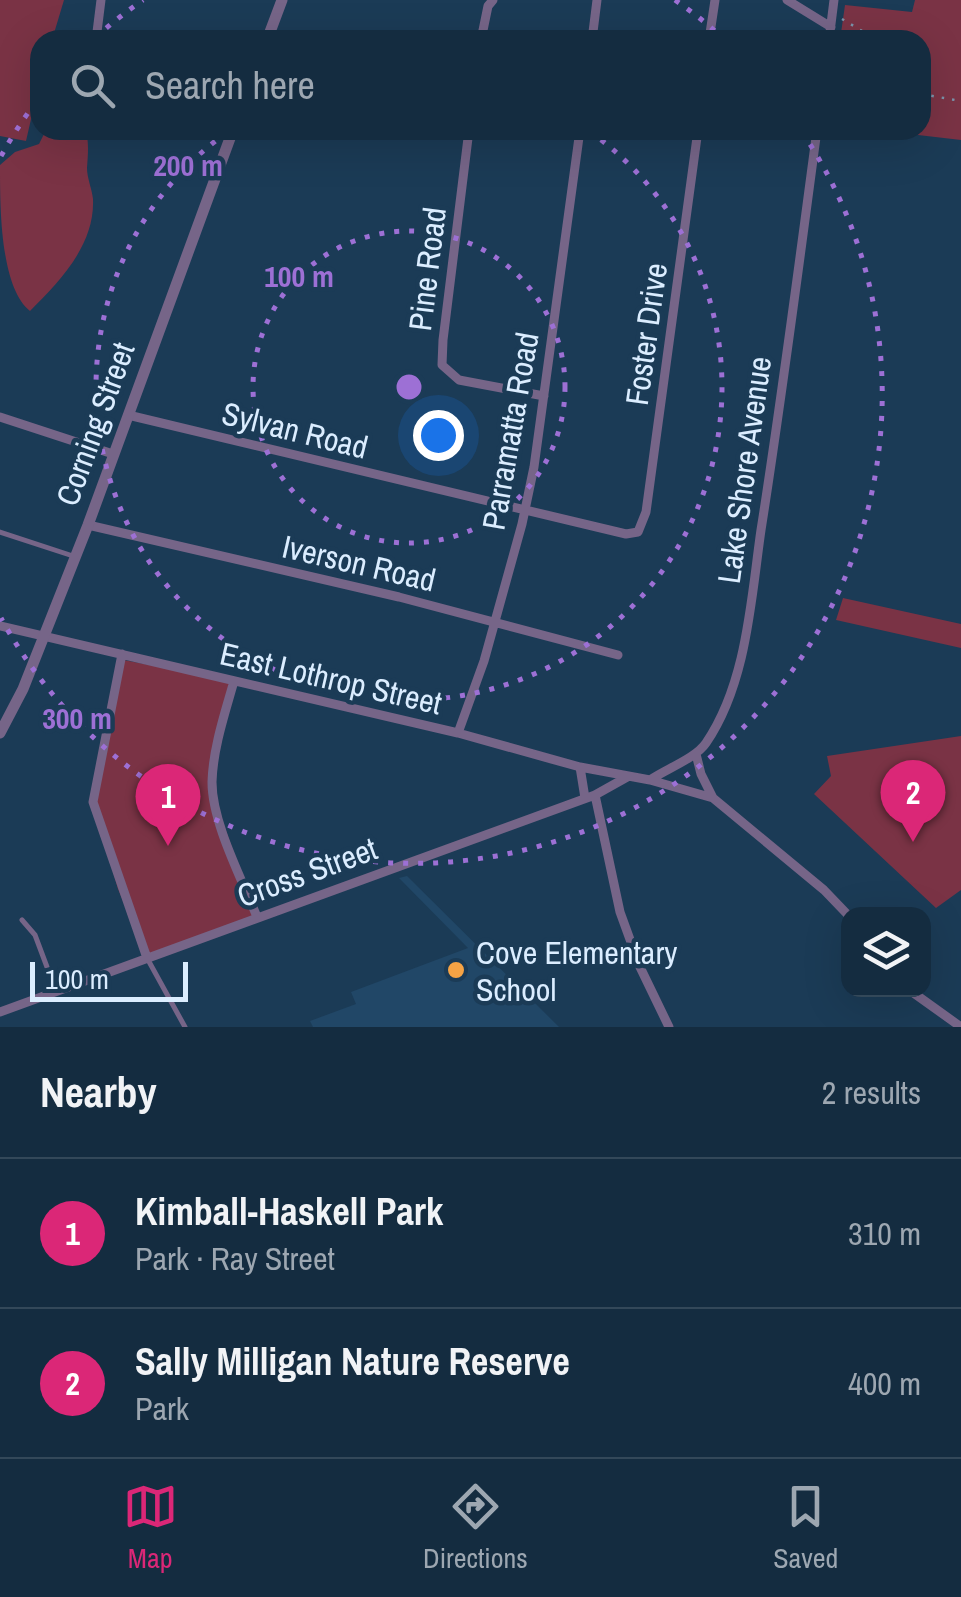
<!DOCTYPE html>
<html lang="en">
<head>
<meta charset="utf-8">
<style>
	:root { --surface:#142c40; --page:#1d3447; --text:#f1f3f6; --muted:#9da7b1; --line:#334859; --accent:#db2777 }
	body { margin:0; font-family:"Archivo Narrow",sans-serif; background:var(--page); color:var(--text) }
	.controls { position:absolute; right:30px; bottom:30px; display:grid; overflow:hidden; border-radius:20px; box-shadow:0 10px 40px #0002 }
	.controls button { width:90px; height:90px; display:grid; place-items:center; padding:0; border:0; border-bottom:2px solid var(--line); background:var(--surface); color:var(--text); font:50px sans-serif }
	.scale { position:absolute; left:30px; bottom:25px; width:158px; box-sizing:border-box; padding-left:10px; border:5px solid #dbedff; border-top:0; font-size:28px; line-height:35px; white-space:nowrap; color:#dbedff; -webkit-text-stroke:8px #1b3b56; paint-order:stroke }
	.you { position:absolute; left:438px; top:435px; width:35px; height:35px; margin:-25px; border:8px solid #fff; border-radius:50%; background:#1a73e8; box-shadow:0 0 0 15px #1a73e833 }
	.badge { display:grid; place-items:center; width:65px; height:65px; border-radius:50%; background:var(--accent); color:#fff; font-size:32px; font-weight:700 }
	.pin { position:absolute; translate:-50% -82px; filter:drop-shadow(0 2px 5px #0008) }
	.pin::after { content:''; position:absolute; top:52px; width:35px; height:30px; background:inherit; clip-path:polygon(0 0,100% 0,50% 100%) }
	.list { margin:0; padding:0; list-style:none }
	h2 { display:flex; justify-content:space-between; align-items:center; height:130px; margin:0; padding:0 40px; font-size:42px }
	h2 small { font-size:32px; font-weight:400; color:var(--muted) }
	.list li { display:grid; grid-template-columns:65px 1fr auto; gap:30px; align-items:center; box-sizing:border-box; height:150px; padding:0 40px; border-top:2px solid var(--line) }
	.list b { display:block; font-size:38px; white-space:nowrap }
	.list p { margin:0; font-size:32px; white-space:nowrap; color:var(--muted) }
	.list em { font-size:32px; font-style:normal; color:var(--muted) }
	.icon { flex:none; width:55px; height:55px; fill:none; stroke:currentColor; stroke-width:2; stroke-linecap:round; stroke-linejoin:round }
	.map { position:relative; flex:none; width:961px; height:1027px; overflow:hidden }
	.search { position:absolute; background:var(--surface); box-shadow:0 10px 40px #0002; left:30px; right:30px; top:30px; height:110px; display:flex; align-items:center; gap:25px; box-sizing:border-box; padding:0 35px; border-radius:30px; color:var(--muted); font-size:38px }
	.sheet { height:430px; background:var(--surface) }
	nav { display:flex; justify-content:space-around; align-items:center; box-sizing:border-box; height:140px; border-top:2px solid var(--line); background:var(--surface); font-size:28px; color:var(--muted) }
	nav a { display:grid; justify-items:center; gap:5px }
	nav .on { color:var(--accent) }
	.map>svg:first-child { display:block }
</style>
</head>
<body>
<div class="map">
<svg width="961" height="1027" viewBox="0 0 961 1027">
	<rect width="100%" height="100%" fill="#1b3b56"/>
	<path fill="#214767" d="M407,876L559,1027H313L310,1021L356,1004L351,992L468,948L399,878Z"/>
	<path fill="#7a3345" d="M0,0H64L52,40H40V80L26,141L0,136Z
		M915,0H961V140L875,130H921V40H840L845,5L912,12Z
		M46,130H86C89,144 88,154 87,168C87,178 92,189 93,199C95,245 60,281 30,311C0,287 0,207 0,165L15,152L39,144Z
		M843,598L961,624V648L836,620Z
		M118,659L234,681L214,762L216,803L257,917L147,958L118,889L93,802Z
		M961,736V890L936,908L814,794L831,776L827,756Z"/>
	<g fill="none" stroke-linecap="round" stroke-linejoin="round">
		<path stroke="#7b94ab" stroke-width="2.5" stroke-dasharray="2.5 8" stroke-linecap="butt" d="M842,19L872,37L884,40
			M921,94L961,101"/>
		<path stroke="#766588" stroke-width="5" d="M0,532L73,556
			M22,920L35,935L56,991
			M147,958L185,1027"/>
		<path stroke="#766588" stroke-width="9" d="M787,0L831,27
			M96,40L101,0
			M481,40L488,6L493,0
			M592,40L597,0
			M709,40L715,0
			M829,40L834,0
			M469,130L443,340L442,365L459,380L544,396
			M128,415L626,534L638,532L646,512L698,130
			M0,417L113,454
			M88,525L399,597L618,655
			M0,626L458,733L580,767L650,780L713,798L824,890L848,915
			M122,654L93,802L147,958
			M234,681C225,713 213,748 212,782C212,823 242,879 257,917
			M458,733L484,661L522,524L534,467L580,130
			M696,754L701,774L713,798
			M580,767L585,798
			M650,780C666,769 696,758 706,743C747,683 751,599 761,530C782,397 799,264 817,130
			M595,795L620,912L640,967L669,1027
			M908,989L961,1027
			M0,1012L595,795L629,776"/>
		<path stroke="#766588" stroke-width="11" d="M267,40L282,0
			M0,733L23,689L88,525L233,130"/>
	</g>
	<g fill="none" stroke="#9d70d5" stroke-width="5" stroke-dasharray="5 10">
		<circle cx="409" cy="387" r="156"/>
		<path d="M589 131A313 313 0 1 1 229 131"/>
		<path d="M1 156A469 469 0 0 1 39 98M95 38A469 469 0 0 1 143 0M675 0A469 469 0 0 1 723 38M802 132A469 469 0 1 1 1 618"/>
	</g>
	<circle fill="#f5a345" stroke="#1b3b56" stroke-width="4" cx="456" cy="970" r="10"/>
	<g text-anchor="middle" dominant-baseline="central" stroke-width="9" stroke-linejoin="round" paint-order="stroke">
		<g font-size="32" fill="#dbedff" stroke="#1b3b56">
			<text transform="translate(427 269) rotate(-83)">Pine Road</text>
			<text transform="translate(646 334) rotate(-82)">Foster Drive</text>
			<text transform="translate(95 424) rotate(-70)">Corning Street</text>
			<text transform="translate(295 430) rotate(14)">Sylvan Road</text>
			<text transform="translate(510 431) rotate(-80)">Parramatta Road</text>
			<text transform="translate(744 470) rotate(-82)">Lake Shore Avenue</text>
			<text transform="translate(359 563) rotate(13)">Iverson Road</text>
			<text transform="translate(331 678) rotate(13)">East Lothrop Street</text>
			<text transform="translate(307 872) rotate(-20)">Cross Street</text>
		</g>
		<g font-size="32" fill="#dbedff" stroke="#1b3b56" text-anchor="start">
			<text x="476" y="952">Cove Elementary<tspan x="476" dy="37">School</tspan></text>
		</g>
	</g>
	<circle cx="409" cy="387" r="15" fill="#9d70d5" stroke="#1b3b56" stroke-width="5"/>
	<g font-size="30" text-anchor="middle" font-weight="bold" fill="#9d70d5" stroke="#1b3b56" stroke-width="9" stroke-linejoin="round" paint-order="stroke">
		<text x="188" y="176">200 m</text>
		<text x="299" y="287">100 m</text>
		<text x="77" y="729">300 m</text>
	</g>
</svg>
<div class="controls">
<button><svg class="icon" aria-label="layers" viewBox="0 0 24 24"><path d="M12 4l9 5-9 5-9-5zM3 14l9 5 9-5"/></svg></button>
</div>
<div class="scale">100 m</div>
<div class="you"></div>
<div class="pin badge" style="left:168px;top:846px">1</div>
<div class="pin badge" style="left:913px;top:842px">2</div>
<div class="search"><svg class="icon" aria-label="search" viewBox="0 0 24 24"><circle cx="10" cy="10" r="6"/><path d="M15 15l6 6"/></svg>Search here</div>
</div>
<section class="sheet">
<h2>Nearby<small>2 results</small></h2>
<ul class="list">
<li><span class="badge">1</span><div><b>Kimball-Haskell Park</b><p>Park · Ray Street</p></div><em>310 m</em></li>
<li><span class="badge">2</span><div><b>Sally Milligan Nature Reserve</b><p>Park</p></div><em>400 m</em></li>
</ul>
</section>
<nav>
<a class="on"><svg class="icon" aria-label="map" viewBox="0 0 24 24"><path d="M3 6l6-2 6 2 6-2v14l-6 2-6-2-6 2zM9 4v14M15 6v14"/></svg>Map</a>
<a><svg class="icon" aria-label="directions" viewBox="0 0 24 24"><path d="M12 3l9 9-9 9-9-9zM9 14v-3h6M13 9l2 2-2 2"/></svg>Directions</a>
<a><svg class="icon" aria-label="saved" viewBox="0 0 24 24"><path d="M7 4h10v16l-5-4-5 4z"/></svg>Saved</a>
</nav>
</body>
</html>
